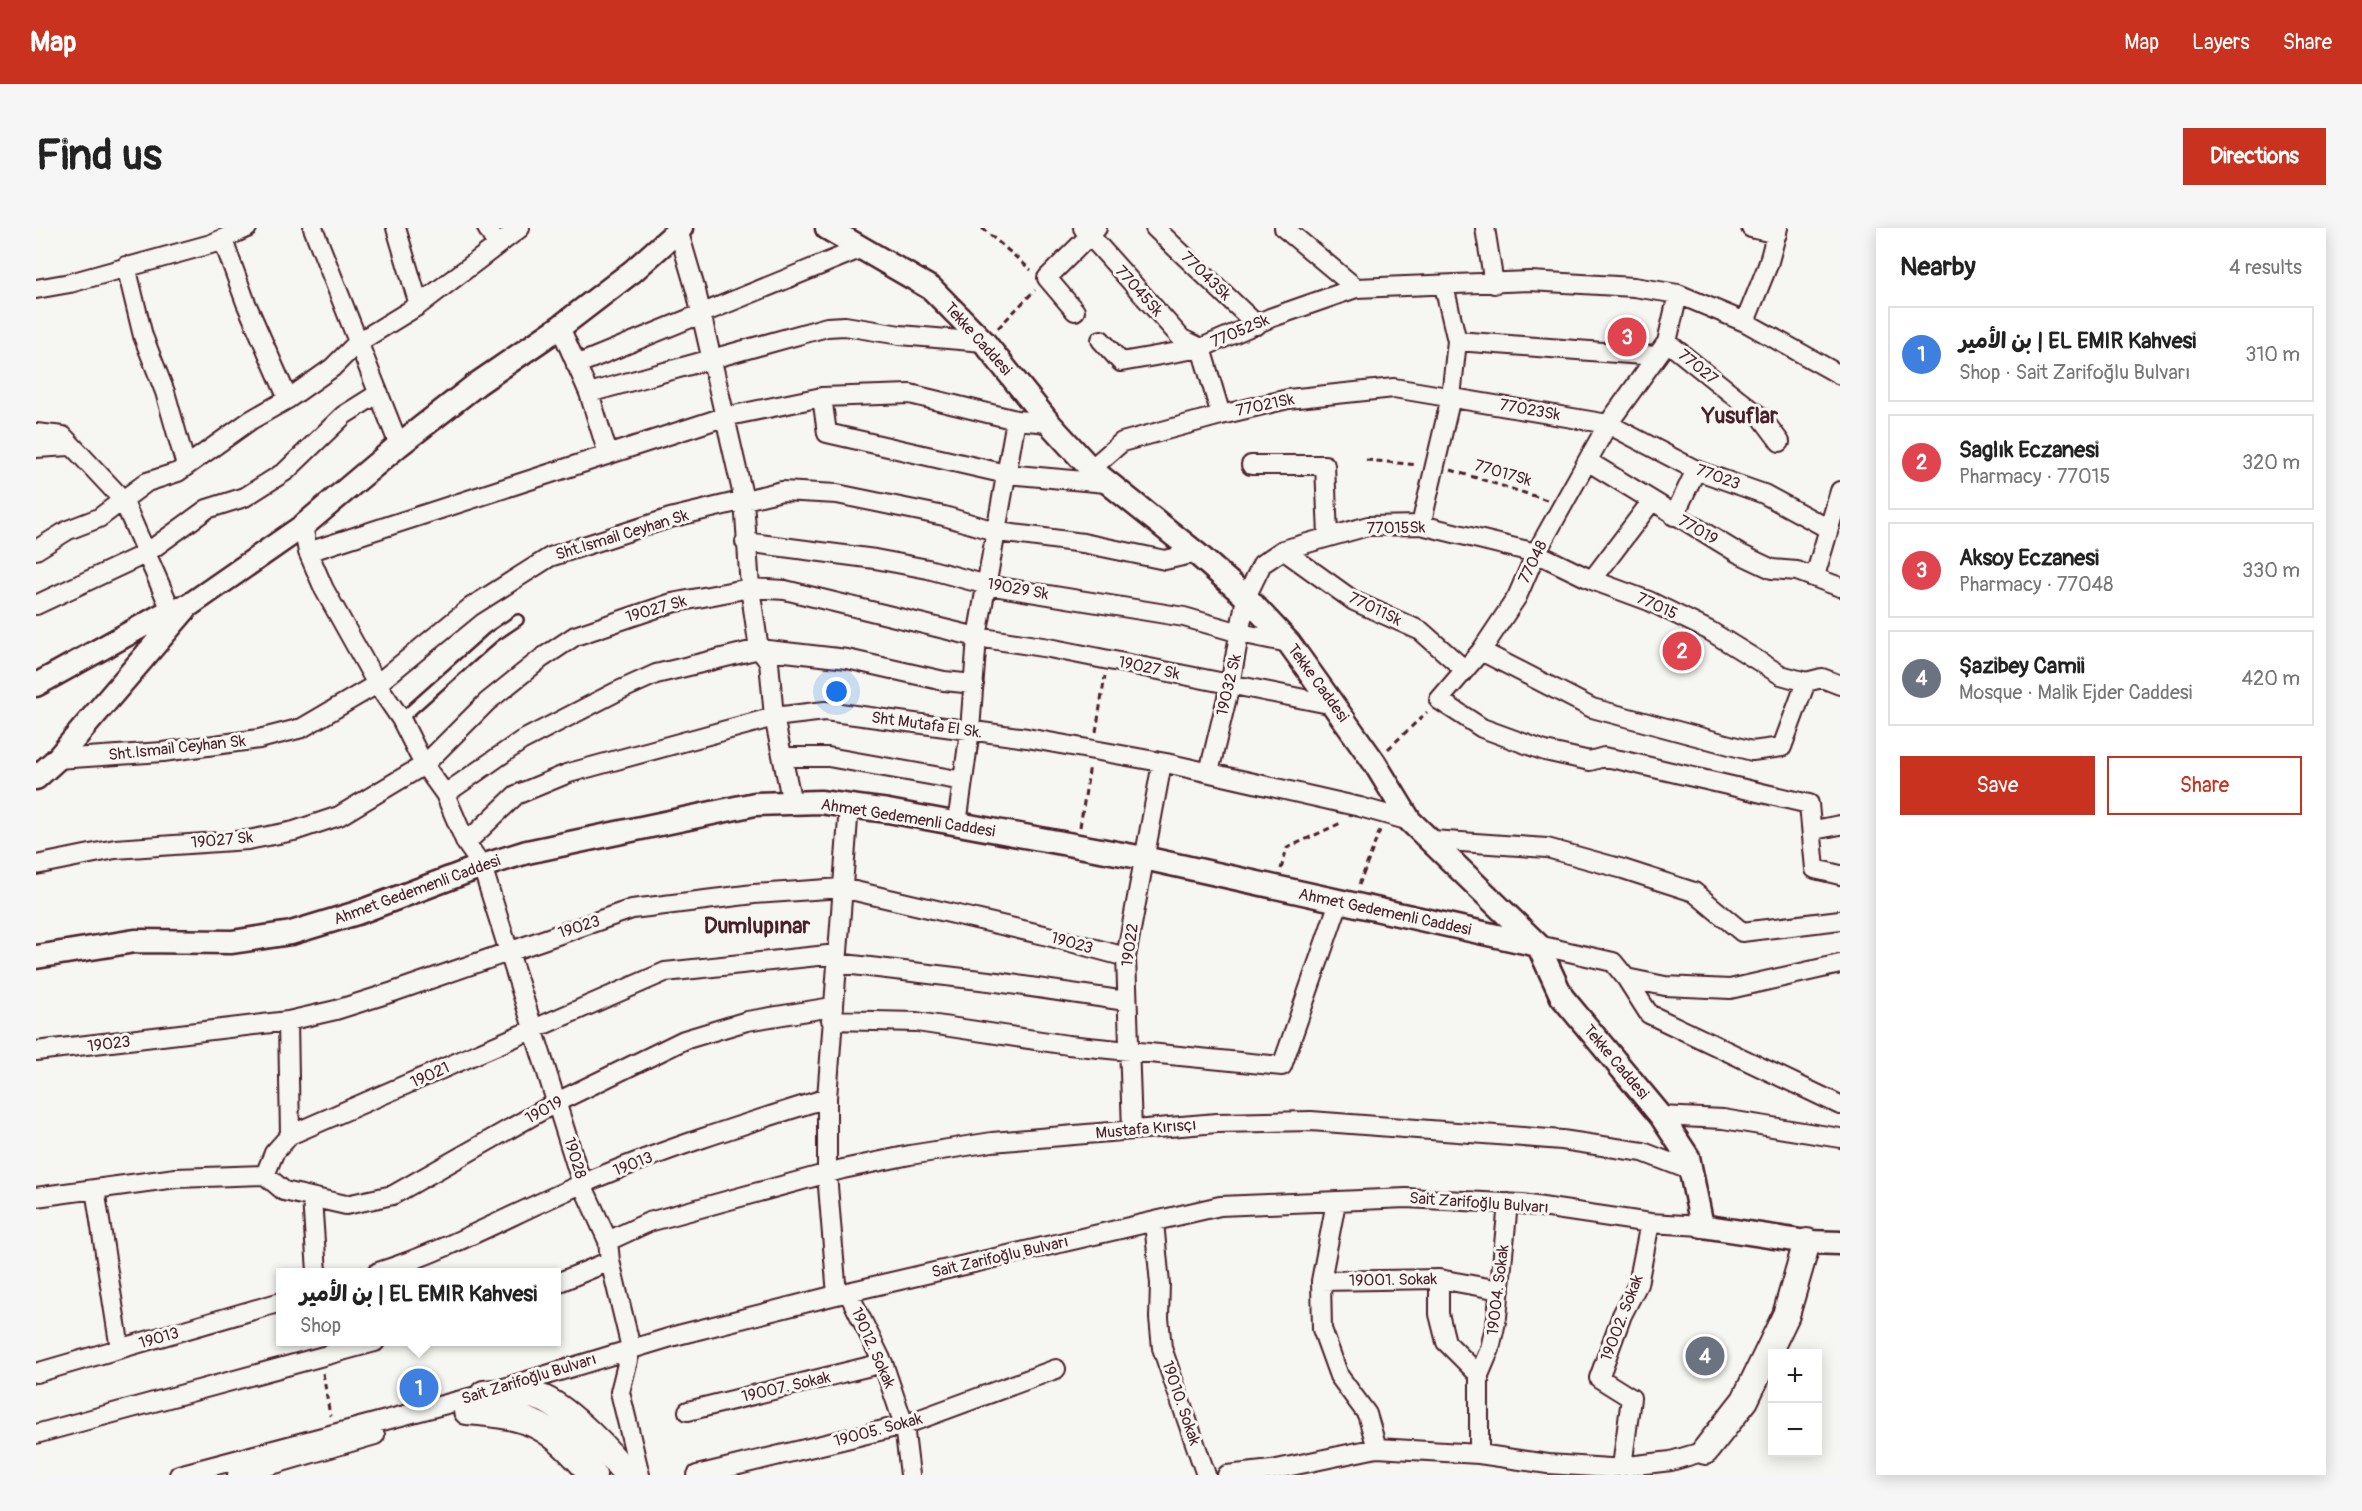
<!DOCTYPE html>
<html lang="en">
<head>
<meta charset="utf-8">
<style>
	:root { --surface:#fff; --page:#f6f6f6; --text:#222; --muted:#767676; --line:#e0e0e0; --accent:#c8321e }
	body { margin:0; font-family:Pangolin,"Playpen Sans Arabic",sans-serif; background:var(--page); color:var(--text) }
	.controls { position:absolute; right:18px; bottom:18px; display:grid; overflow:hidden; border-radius:0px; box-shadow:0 3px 15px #0003 }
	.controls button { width:54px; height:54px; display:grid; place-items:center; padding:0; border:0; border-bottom:2px solid var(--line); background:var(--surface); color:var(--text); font:30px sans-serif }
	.you { position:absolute; left:801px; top:464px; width:21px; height:21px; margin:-15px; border:4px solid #fff; border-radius:50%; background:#1a73e8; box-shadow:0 0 0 9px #1a73e833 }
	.badge { display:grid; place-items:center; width:39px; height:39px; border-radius:50%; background:var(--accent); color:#fff; font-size:20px; font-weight:700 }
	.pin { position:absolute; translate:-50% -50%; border:3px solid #fff; box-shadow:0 2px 6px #0006 }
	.popup { position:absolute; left:240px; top:1040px; width:285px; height:78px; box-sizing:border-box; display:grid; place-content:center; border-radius:0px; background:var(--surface); filter:drop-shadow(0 2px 4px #0005); font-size:20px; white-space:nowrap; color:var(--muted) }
	.popup b { font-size:22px; color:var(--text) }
	.popup::after { content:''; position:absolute; left:50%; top:100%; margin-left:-12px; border:12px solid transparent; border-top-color:var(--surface) }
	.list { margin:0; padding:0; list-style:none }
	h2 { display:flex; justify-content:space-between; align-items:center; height:78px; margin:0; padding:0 24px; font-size:26px }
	h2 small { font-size:20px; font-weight:400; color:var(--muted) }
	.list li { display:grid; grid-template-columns:39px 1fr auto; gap:18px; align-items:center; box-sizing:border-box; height:96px; margin:0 12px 12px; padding:0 12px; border:2px solid var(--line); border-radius:0px }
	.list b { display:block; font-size:22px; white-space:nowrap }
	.list p { margin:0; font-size:20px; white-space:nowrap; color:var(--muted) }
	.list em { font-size:20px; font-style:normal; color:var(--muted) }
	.actions { display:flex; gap:12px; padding:18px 24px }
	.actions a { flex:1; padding:14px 0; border:2px solid var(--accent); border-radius:0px; text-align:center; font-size:21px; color:var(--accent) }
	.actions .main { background:var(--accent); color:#fff }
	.map { position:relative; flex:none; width:1804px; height:1247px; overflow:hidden; border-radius:0px }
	header { display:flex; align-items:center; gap:36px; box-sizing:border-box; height:84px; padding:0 30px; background:var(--accent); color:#fff }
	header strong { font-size:28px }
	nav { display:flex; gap:33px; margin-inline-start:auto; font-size:21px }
	.intro { display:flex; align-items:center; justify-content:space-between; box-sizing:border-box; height:144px; padding:0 36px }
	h1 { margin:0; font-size:42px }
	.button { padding:15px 27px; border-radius:0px; background:var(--accent); color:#fff; font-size:21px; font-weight:700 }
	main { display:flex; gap:36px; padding:0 36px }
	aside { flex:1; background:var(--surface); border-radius:0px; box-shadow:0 3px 15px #0003 }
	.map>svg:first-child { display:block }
</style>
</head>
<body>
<header>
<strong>Map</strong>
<nav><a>Map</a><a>Layers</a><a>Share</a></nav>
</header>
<div class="intro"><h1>Find us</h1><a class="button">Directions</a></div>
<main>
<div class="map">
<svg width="1804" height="1247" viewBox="0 0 1804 1247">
	<rect width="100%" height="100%" fill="#f6f6f2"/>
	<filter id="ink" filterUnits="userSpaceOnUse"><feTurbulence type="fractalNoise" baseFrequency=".0167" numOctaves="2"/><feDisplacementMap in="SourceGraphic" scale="12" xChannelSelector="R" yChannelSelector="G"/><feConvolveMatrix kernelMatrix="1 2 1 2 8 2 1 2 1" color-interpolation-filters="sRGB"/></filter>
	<g filter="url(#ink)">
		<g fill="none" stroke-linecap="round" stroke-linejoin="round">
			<defs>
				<path id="service" d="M365,491L457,409L482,392"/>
				<path id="minor" d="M277,0L363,217
					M360,0L383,77
					M451,0L461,17
					M1047,0L1146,111L1165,120L1185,187
					M1119,0L1221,97
					M1248,0L1320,60
					M1449,0L1458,56
					M1715,0L1741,6
					M643,5L660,63L708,272L714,360L723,421L733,434L738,489L756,575
					M187,12L210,75L252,171
					M90,38L107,108L129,164L150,238
					M0,61L34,55L175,16L211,0
					M1642,66L1631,114L1572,196L1500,325L1481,369L1445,423L1403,472L1446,500L1509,523L1554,533L1568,529L1584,532L1773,576L1779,641L1804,647
					M1039,83L1011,50L1061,0
					M1709,94L1732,37L1742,0
					M524,99L553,165L572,226
					M1065,112L1085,134L1165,120L1234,90L1320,60L1494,53L1598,59L1642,66L1709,94L1804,147
					M1421,113L1620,128
					M1631,114L1726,190L1744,214
					M540,137L826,20
					M553,165L791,99L809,98L864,107L948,114
					M786,169L791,205L970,246L1070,255
					M0,205L27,208L87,272L135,382
					M0,220L34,218
					M1553,234L1702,325L1736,341L1761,343L1804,359
					M1215,237H1289L1292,308
					M1055,241L1086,214L1185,187L1252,171L1358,160L1572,196L1660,242L1728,266L1793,301
					M1638,288L1660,242
					M1385,297L1415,169L1421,113L1408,58
					M267,298L272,324L288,361L341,456L365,491L388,537L409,566L430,615L446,638L546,956L572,1013L574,1033L595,1120
					M709,314L839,331L892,341L951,357L1148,389L1204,405L1253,415
					M0,322L32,302L63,290L111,254L142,244L215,192L252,171L296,140L321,115L383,77L484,0
					M1247,322L1318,373L1385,403L1429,442
					M272,324L688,189L786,169L874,166L980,192L1013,195
					M1779,348L1804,263
					M1556,352L1615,274
					M0,377L109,326L171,281L209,269L250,243L308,187L343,165
					M1445,423L1556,480L1716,523L1746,519L1770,454
					M747,529H792L927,553
					M21,531L127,524L223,511L266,500L341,456L435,379L514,329L634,290L746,263L801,266L908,288L962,304L1047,315L1129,332L1160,325
					M1173,544L1194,457L1210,369L1226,336L1247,322L1332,298L1385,297L1500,325L1556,352L1613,373L1674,403L1745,447L1770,454L1786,450L1804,457
					M409,566L485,513L580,464L620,446L723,421L811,431L908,453L938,456
					M921,596L934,502L941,409L980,192
					M1778,602L1804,597
					M1396,612L1511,620L1587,641L1658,664L1706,704L1804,692
					M430,615L480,567L533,545L738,489L789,483L991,510L1130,535L1324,579L1374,593
					M0,637L79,621L212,612L258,603L303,588L388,537L451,474L506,430L539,408L636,375L714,360L749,362L941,409L1013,420L1298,477
					M1502,717L1577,734L1590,750L1629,758L1694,761L1804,736
					M800,735L961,754L1090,773
					M1590,750L1613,786L1804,877
					M795,792L881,794L1032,817L1246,838L1303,674
					M252,793L254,907
					M0,823L252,793L300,782L357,764L596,681L718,666L806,660L1008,707L1090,729
					M1625,888L1687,891L1804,910
					M1096,902L1090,729L1126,535
					M229,947L248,963L310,977L357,967L521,874L648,812L711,793L796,779
					M59,961L84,1121
					M0,969L140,950L229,947L238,925L254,907L629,744L801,726
					M276,970L281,1044
					M1300,974L1285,1053L1286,1101L1303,1148L1331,1186L1341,1220
					M1118,994L1124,1056L1123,1090L1126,1120L1170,1247
					M572,1013L613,994L807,941L874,927L956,914L1181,895L1275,893L1526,912L1607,924L1656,943
					M342,1044C413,1022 478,985 546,956C625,922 708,896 791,870
					M1403,1051V1086L1410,1114L1443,1147
					M1285,1053L1403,1051L1464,1062
					M521,1055L574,1033
					M812,1064L847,1135L868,1197L874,1247
					M801,1067L791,946V870L813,578
					M595,1120L584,1164L604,1247
					M0,1145L245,1074
					M652,1183L847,1135
					M0,1206L339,1114
					M1443,1226V1147L1454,1121L1461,1089L1472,975
					M1586,1239L1595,1170L1563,1150L1586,1087L1602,1056L1614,995
					M143,1247L448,1166L642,1107L812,1064L1184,978L1370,970L1486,976L1614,995L1666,998
					M201,1247L339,1207
					M661,1247L868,1197L1020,1141
					M1191,1247L1236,1242L1341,1220L1443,1226L1512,1236L1574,1240L1635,1233L1669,1223"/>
				<path id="tertiary" d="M791,0L896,61L948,114L1013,195L1055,241L1160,325L1210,369L1253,415L1338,534L1374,593L1502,717L1526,769L1625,888L1652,929L1666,998L1771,1014L1804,1015
					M0,457L135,382L152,378L267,298L363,217L441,156L524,99L597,43L645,0
					M0,550L21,531L151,379
					M0,729L99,713L196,714L255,705L321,685L446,638L491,624L719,576L784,574L852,583L1108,630L1502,717"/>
				<path id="secondary" d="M448,1166C468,1164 489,1163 508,1171C534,1183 574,1225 591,1247
					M431,1183C498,1188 513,1197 557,1247
					M1669,1223L1709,1172L1750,1087L1771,1014"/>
			</defs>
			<use href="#service" stroke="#4a1f2b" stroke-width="14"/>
			<use href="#minor" stroke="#4a1f2b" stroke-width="22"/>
			<use href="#tertiary" stroke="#4a1f2b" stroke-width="27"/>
			<use href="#secondary" stroke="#4a1f2b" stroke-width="30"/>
			<path stroke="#4a1f2b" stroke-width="3" stroke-dasharray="6 4.5" stroke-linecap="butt" d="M946,0L995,42
				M962,100L999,62
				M1330,232L1382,237
				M1415,242L1511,272
				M1060,504L1069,448
				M1352,521L1391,484
				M1044,599L1054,537
				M1245,641L1251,620L1307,594
				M1323,657L1344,602
				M287,1145L294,1188"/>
			<use href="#service" stroke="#f6f6f2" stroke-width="9"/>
			<use href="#minor" stroke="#f6f6f2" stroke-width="18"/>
			<use href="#tertiary" stroke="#f6f6f2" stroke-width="22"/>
			<use href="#secondary" stroke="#f6f6f2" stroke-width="26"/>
		</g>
	</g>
	<g text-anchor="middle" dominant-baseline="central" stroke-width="6" stroke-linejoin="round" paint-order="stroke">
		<g font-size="16" fill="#4a1f2b" stroke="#f6f6f2">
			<text transform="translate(1170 48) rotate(44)">77043Sk</text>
			<text transform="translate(1103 63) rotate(48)">77045Sk</text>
			<text transform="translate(1204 103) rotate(-23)">77052Sk</text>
			<text transform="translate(942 111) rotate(48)">Tekke Caddesi</text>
			<text transform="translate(1662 139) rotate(39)">77027</text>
			<text transform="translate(1229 177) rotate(-12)">77021Sk</text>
			<text transform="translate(1494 182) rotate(10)">77023Sk</text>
			<text transform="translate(1467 245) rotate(16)">77017Sk</text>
			<text transform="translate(1682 249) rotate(20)">77023</text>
			<text transform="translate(1360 300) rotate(-1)">77015Sk</text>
			<text transform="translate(1662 302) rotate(30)">77019</text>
			<text transform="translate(586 307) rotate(-17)">Sht.Ismail Ceyhan Sk</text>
			<text transform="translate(1497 334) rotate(-64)">77048</text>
			<text transform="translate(982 361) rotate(10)">19029 Sk</text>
			<text transform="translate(1621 378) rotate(24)">77015</text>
			<text transform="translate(620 381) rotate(-16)">19027 Sk</text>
			<text transform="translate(1339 381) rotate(26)">77011Sk</text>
			<text transform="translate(1113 440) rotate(12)">19027 Sk</text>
			<text transform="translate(1282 455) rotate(54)">Tekke Caddesi</text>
			<text transform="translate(1193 457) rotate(-77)">19032 Sk</text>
			<text transform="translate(891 497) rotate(8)">Sht Mutafa El Sk.</text>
			<text transform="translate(141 520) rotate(-6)">Sht.Ismail Ceyhan Sk</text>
			<text transform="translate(872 590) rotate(9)">Ahmet Gedemenli Caddesi</text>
			<text transform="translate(186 612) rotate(-5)">19027 Sk</text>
			<text transform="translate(381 662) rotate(-20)">Ahmet Gedemenli Caddesi</text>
			<text transform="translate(1349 684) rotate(12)">Ahmet Gedemenli Caddesi</text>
			<text transform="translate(543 699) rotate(-18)">19023</text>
			<text transform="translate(1036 715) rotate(16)">19023</text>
			<text transform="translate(1094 717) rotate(-82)">19022</text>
			<text transform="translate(73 816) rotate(-7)">19023</text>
			<text transform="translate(1580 834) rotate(50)">Tekke Caddesi</text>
			<text transform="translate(394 847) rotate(-24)">19021</text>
			<text transform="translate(508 882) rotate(-29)">19019</text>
			<text transform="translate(1110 901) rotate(-5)">Mustafa Kırısçı</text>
			<text transform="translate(539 930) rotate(73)">19028</text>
			<text transform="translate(597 936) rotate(-21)">19013</text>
			<text transform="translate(1443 975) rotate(4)">Sait Zarifoğlu Bulvarı</text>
			<text transform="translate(964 1029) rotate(-13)">Sait Zarifoğlu Bulvarı</text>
			<text transform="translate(1357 1052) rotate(-1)">19001. Sokak</text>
			<text transform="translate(1462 1062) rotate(-83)">19004. Sokak</text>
			<text transform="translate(1586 1090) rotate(-69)">19002. Sokak</text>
			<text transform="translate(123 1110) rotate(-16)">19013</text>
			<text transform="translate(837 1120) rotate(66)">19012. Sokak</text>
			<text transform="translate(493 1151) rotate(-17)">Sait Zarifoğlu Bulvarı</text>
			<text transform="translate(750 1159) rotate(-13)">19007. Sokak</text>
			<text transform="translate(1145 1175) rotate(71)">19010. Sokak</text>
			<text transform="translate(842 1202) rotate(-15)">19005. Sokak</text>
		</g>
		<g font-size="22" font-weight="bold" fill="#4a1f2b" stroke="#f6f6f2">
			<text x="1704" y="188">Yusuflar</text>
			<text x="721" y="698">Dumlupınar</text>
		</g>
	</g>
</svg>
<div class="controls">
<button>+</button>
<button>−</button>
</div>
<div class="you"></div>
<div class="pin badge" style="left:383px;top:1160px;background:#3f7fe0">1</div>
<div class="popup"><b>بن الأمير | EL EMIR Kahvesi</b>Shop</div>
<div class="pin badge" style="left:1646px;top:423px;background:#e0444e">2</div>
<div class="pin badge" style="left:1591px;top:109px;background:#e0444e">3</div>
<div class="pin badge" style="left:1669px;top:1128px;background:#6b7280">4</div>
</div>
<aside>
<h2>Nearby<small>4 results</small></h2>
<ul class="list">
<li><span class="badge" style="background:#3f7fe0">1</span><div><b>بن الأمير | EL EMIR Kahvesi</b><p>Shop · Sait Zarifoğlu Bulvarı</p></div><em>310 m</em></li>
<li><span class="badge" style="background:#e0444e">2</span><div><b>Saglık Eczanesi</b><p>Pharmacy · 77015</p></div><em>320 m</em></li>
<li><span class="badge" style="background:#e0444e">3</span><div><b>Aksoy Eczanesi</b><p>Pharmacy · 77048</p></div><em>330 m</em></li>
<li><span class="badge" style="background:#6b7280">4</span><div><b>Şazibey Camii</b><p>Mosque · Malik Ejder Caddesi</p></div><em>420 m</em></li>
</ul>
<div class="actions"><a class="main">Save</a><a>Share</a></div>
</aside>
</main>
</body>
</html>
